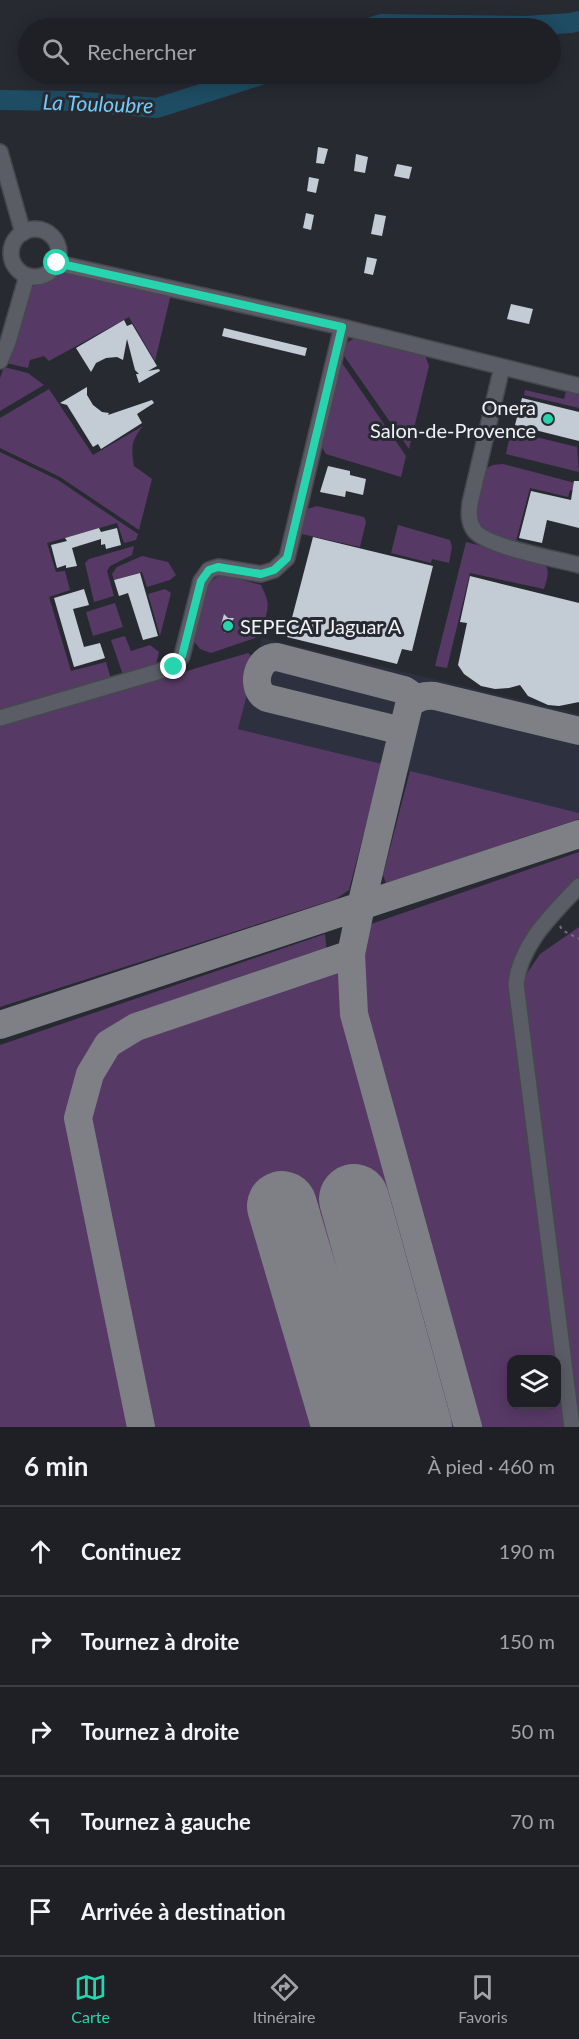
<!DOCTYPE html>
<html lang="fr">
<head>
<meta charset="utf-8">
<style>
	:root { --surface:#1e2026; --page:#26282e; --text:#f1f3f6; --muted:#a1a3a7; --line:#3c3e43; --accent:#26d5ae }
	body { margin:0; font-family:Lato,sans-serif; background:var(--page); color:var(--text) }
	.controls { position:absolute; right:18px; bottom:18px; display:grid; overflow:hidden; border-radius:12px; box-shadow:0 3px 15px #0003 }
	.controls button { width:54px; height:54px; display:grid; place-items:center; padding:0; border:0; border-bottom:2px solid var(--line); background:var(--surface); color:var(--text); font:30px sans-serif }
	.stop { position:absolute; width:18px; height:18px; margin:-14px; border:4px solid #26d5ae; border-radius:50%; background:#fff }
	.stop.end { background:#26d5ae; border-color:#fff; box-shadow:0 2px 6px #0008 }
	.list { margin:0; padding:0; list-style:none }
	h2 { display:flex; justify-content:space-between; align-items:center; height:78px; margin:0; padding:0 24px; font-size:26px }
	h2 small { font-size:20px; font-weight:400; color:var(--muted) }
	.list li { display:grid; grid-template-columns:39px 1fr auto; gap:18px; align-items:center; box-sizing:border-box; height:90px; padding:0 24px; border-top:2px solid var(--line) }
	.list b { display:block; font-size:22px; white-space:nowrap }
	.list em { font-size:20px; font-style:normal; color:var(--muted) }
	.icon { flex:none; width:33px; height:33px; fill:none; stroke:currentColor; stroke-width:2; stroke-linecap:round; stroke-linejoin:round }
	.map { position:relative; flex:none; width:579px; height:1427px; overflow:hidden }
	.search { position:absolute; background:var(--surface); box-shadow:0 3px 15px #0003; left:18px; right:18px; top:18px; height:66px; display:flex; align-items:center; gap:15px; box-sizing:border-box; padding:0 21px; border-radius:33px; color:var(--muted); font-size:22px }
	.sheet { height:528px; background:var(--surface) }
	nav { display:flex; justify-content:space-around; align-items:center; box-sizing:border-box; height:84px; border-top:2px solid var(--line); background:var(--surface); font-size:16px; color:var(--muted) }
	nav a { display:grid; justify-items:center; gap:3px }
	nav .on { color:var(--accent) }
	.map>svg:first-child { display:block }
</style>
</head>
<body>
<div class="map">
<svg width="579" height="1427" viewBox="0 0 579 1427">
	<rect width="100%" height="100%" fill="#282a32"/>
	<path fill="#2d313f" d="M262,638L579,714V813L238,729Z"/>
	<path fill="#573966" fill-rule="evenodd" d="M63,271L171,294L155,361L129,317L49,361L44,356L30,360L28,368L6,363L29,292L33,287Z
		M356,338L425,355L429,366L409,449L342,353C344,345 347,341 356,338Z
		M340,360L406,456L401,477L326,454L319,442Z
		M4,367L28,373L44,385L0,411V378Z
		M567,387L579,390V408L524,395L525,390L564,399Z
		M49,389L93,455L143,426C131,441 131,447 134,466L152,479L139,530L60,477L0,448V418Z
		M511,431L577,447L579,472L506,454Z
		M0,452L58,480L138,534L136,540L124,543L117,523L47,543L56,572L65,571L70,590L49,597L71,671L106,662L111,679L0,713Z
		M503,464L579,484L577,491L570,490L568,497L530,488L515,545C466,525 473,515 485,469L493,465Z
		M317,506L364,517L366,522L360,547L297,533L307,509Z
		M398,525L450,540L452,547L449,563L432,559L431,563L391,553Z
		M466,542L541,561C552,569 547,578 544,589L470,573L447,668L435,666Z
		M134,546L132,555L110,566L107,571L114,596L94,602L85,563L89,559Z
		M142,556L168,562L176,575L170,580L147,587L142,572L114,580L112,574L117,567Z
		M224,575L261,585C263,590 266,595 267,600C270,611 262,630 255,638L211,653L200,649L193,640L208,587C212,580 216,576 224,575Z
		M165,589L171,593L160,636L148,594Z
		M115,603L123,627L93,636L86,612Z
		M125,636L131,651L150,645L159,652L156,665L123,675L111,640Z
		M248,653L256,660L238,729L382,764L349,890L336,899L0,1007V726Z
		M410,771L579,813V819L386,883L383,875Z
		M579,852V879L542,920L513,994L540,954L579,927V1427H0V1045L325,934L327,954L365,950L371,924ZM512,1360H556V1404H512Z"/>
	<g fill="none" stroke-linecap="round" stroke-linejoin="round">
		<path stroke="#1e4c63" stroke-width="20" d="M369,28L381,24L526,26L571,23L579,21
			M0,100L73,101L157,108L264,74"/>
		<path stroke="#7e8086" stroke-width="28" d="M401,738L399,732L394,729L267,698C249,689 257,656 277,657L404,690L410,694L409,705
			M0,1025L579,834
			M141,1427L78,1118L90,1074L108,1044L136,1027L351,954
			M468,1427L354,1014L351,954L361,906L409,705C417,697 424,695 435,696L579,731"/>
		<path stroke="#7e8086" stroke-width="70" d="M354,1199L417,1427
			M282,1206L347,1427"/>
	</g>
	<path fill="#c3cbd5" d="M318,147L328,149L324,164L316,163Z
		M356,154L368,157L365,173L354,171Z
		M397,164L412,167L409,179L394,176Z
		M309,177L319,179L316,193L307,191Z
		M306,213L314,215L311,230L303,228Z
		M375,214L386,216L382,236L371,234Z
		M367,257L377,259L373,275L364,273Z
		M511,304L533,309L529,324L507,319Z
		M124,320L127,326L132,324L157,366L148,371L159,369L160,371L139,383L136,374H139L135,370L127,339L123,360L117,357L106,358L96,363L91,372L76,348Z
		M224,328L307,348L305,356L222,336Z
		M87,387V395L93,405L102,412L109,413L108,415L152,400L154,403L137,414L142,423L101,449L98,444L93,447L67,405L60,403Z
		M522,398L579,412V441L515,425Z
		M328,466L350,471V475L366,479L363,495L346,491L345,497L320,492Z
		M574,481H579V528L547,520L542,543L519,538L531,491L571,500Z
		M99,528L101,532L117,528L121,545L106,549L105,544L101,545V539L72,548L77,566L66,568V565L57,568L51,545L67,541L65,538Z
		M313,537L433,566L412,651L402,649L397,664L287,637Z
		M140,573L158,636L143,640L128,593L119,596L114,580Z
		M470,576L579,603V702L559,706L548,705L528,696L520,685L509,688L495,689L481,686L464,674L458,665L467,623L460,622Z
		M84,589L89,605L73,609L84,647L100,643L105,658L74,667L54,598Z
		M224,614L228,618H234L225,633L221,625Z"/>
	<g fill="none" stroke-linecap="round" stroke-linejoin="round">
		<defs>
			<path id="minor" d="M0,152L23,233
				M11 253a24 24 0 1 1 48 0a24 24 0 1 1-48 0Z
				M57,263L342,327L579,386
				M0,361L8,342L27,276
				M502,367L470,503C469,512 468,521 474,530C486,547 557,559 579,565
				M0,718L174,667L182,656L201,581L209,570L218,567L261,574L274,570L287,558L342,327
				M572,1427L516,984C520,944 553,914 579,886"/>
		</defs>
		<use href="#minor" stroke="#46484f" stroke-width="18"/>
		<path stroke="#71737a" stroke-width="2" stroke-dasharray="3 4.5" stroke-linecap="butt" d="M560,926L562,930L579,939"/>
		<use href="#minor" stroke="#5a5d66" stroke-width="15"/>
	</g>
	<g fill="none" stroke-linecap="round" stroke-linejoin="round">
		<path stroke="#26d5ae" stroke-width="8" d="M57,263L342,327L287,558L274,570L261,574L218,567L209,570L201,581L182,656L174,667"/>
	</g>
	<g fill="#26d5ae" stroke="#282a32" stroke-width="2">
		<circle cx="548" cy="419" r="6"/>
		<circle cx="228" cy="626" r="6"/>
	</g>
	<g text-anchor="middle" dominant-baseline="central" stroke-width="6" stroke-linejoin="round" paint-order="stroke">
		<g font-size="20" fill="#f1f3f8" stroke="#282a32" text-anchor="end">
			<text x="536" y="407">Onera<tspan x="536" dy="23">Salon-de-Provence</tspan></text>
			<text x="240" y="626" text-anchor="start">SEPECAT Jaguar A</text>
		</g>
		<g font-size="21" font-style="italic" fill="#72cbf9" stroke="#282a32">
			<text transform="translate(98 103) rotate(2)">La Touloubre</text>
		</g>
	</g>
</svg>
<div class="controls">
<button><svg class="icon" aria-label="layers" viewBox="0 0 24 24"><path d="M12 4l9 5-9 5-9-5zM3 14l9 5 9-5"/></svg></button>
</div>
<div class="stop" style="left:57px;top:263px"></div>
<div class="stop end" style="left:174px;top:667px"></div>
<div class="search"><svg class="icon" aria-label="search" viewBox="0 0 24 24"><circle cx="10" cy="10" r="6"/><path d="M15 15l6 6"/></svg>Rechercher</div>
</div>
<section class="sheet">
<h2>6 min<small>À pied · 460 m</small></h2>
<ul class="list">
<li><svg class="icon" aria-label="ahead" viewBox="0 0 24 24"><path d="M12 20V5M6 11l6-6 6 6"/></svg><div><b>Continuez</b></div><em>190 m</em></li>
<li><svg class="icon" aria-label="right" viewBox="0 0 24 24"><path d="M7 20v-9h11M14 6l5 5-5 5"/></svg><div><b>Tournez à droite</b></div><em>150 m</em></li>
<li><svg class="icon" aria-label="right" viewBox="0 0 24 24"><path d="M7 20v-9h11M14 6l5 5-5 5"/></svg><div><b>Tournez à droite</b></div><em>50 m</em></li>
<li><svg class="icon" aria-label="left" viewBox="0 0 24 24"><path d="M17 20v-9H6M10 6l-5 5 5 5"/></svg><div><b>Tournez à gauche</b></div><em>70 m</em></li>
<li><svg class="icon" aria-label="arrive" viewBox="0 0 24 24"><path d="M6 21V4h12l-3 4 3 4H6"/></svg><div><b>Arrivée à destination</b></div></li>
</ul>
</section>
<nav>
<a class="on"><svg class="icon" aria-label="map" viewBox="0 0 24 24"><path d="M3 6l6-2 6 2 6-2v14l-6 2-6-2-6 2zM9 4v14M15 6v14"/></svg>Carte</a>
<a><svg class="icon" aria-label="directions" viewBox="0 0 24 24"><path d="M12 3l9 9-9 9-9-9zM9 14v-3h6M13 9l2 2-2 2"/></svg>Itinéraire</a>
<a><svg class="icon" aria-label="saved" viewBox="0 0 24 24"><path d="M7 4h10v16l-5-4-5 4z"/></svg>Favoris</a>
</nav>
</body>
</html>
